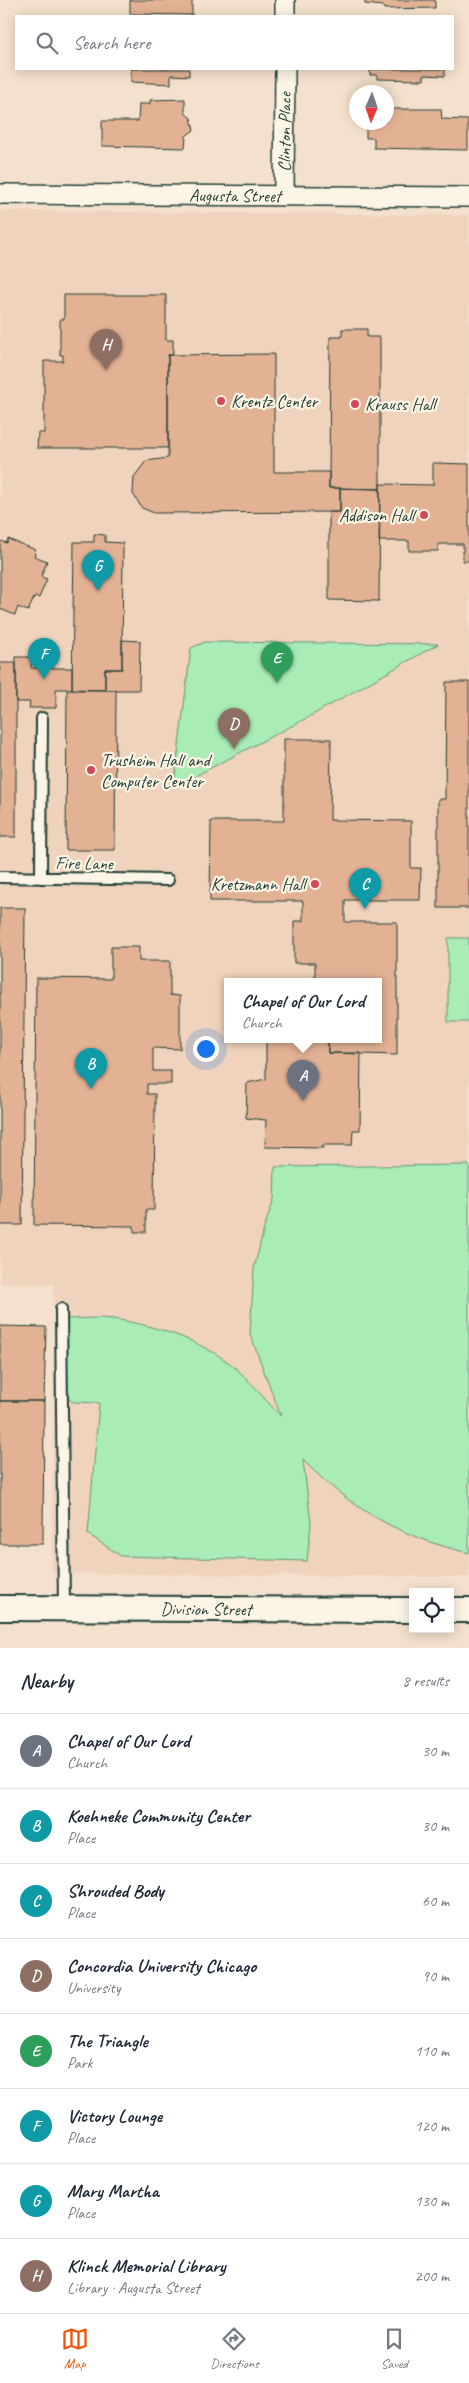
<!DOCTYPE html>
<html lang="en">
<head>
<meta charset="utf-8">
<style>
	:root { --surface:#fff; --page:#f6f6f7; --text:#1f2937; --muted:#747a83; --line:#e0e1e3; --accent:#ea580c }
	body { margin:0; font-family:Caveat,sans-serif; background:var(--page); color:var(--text) }
	.controls { position:absolute; right:15px; bottom:15px; display:grid; overflow:hidden; border-radius:0px; box-shadow:0 2px 12px #0003 }
	.controls button { width:45px; height:45px; display:grid; place-items:center; padding:0; border:0; border-bottom:1px solid var(--line); background:var(--surface); color:var(--text); font:25px sans-serif }
	.compass { position:absolute; left:349px; top:85px; width:45px; height:45px; border-radius:50%; background:var(--surface); box-shadow:0 2px 12px #0003; rotate:182deg }
	.you { position:absolute; left:205px; top:1048px; width:18px; height:18px; margin:-12px; border:4px solid #fff; border-radius:50%; background:#1a73e8; box-shadow:0 0 0 8px #1a73e833 }
	.badge { display:grid; place-items:center; width:32px; height:32px; border-radius:50%; background:var(--accent); color:#fff; font-size:16px; font-weight:700 }
	.pin { position:absolute; translate:-50% -41px; filter:drop-shadow(0 1px 2px #0008) }
	.pin::after { content:''; position:absolute; top:26px; width:18px; height:15px; background:inherit; clip-path:polygon(0 0,100% 0,50% 100%) }
	.popup { position:absolute; left:224px; top:978px; width:158px; height:65px; box-sizing:border-box; display:grid; place-content:center; border-radius:0px; background:var(--surface); filter:drop-shadow(0 1px 4px #0005); font-size:16px; white-space:nowrap; color:var(--muted) }
	.popup b { font-size:19px; color:var(--text) }
	.popup::after { content:''; position:absolute; left:50%; top:100%; margin-left:-10px; border:10px solid transparent; border-top-color:var(--surface) }
	.list { margin:0; padding:0; list-style:none }
	h2 { display:flex; justify-content:space-between; align-items:center; height:65px; margin:0; padding:0 20px; font-size:21px }
	h2 small { font-size:16px; font-weight:400; color:var(--muted) }
	.list li { display:grid; grid-template-columns:32px 1fr auto; gap:15px; align-items:center; box-sizing:border-box; height:75px; padding:0 20px; border-top:1px solid var(--line) }
	.list b { display:block; font-size:19px; white-space:nowrap }
	.list p { margin:0; font-size:16px; white-space:nowrap; color:var(--muted) }
	.list em { font-size:16px; font-style:normal; color:var(--muted) }
	.icon { flex:none; width:28px; height:28px; fill:none; stroke:currentColor; stroke-width:2; stroke-linecap:round; stroke-linejoin:round }
	.map { position:relative; flex:none; width:469px; height:1648px; overflow:hidden }
	.search { position:absolute; background:var(--surface); box-shadow:0 2px 12px #0003; left:15px; right:15px; top:15px; height:55px; display:flex; align-items:center; gap:12px; box-sizing:border-box; padding:0 18px; border-radius:0px; color:var(--muted); font-size:19px }
	.sheet { height:665px; background:var(--surface) }
	nav { display:flex; justify-content:space-around; align-items:center; box-sizing:border-box; height:70px; border-top:1px solid var(--line); background:var(--surface); font-size:14px; color:var(--muted) }
	nav a { display:grid; justify-items:center; gap:2px }
	nav .on { color:var(--accent) }
	.map>svg:first-child { display:block }
</style>
</head>
<body>
<div class="map">
<svg width="469" height="1648" viewBox="0 0 469 1648">
	<rect width="100%" height="100%" fill="#f4e1cd"/>
	<filter id="ink" filterUnits="userSpaceOnUse"><feTurbulence type="fractalNoise" baseFrequency=".02" numOctaves="2"/><feDisplacementMap in="SourceGraphic" scale="10" xChannelSelector="R" yChannelSelector="G"/><feConvolveMatrix kernelMatrix="1 2 1 2 8 2 1 2 1" color-interpolation-filters="sRGB"/></filter>
	<g filter="url(#ink)">
		<path fill="#efd3bc" fill-rule="evenodd" d="M0,211L469,215V1577L52,1573L54,1284L0,1283ZM228,982H378V1040H228Z"/>
		<path fill="#a9ecb6" stroke="#649475" d="M205,642L438,644L305,719L174,787L191,648Z
			M448,938H469V1022H448Z
			M469,1165V1553C401,1537 352,1510 303,1460L311,1523L307,1561L121,1556L88,1534L99,1403L73,1402L62,1393L63,1319C79,1319 97,1317 113,1319C155,1325 211,1343 242,1374C256,1387 267,1403 281,1416L250,1334L254,1268L265,1225L274,1199L275,1167Z"/>
		<path fill="#e3b295" stroke="#1f3d34" d="M130,0H192V15L130,14Z
			M365,0H435V8L384,9L383,6L365,4Z
			M131,69H189V76L171,75V84L131,82Z
			M370,69H445V76L424,75V80L377,79V75H370Z
			M185,99V113L191,118L194,130L186,136L185,148L102,146V121H138L139,104H150V100Z
			M386,109H441L442,119L468,120V150L374,148V138H366V122H386Z
			M64,295H166V340H173V355H168V448H37L38,433H44V361H63V355H60V319H64Z
			M342,329H367V337H380V489L329,488L330,337H342Z
			M274,354V472H329V488H340V512L154,513L142,508L133,494L134,477L146,461L168,458V355Z
			M433,463L469,464V561H463V544H438V551H409V541H379L380,484L433,485Z
			M340,488L380,489L379,601L329,600V512H340Z
			M94,534L105,535V542L123,543L122,669H105V690L72,689L74,542H94Z
			M8,539L36,550L34,556L47,561L41,577L47,579L39,598L35,596L28,611L18,607L15,615L0,609V541L7,543Z
			M122,640L140,641L139,690H105V669H122Z
			M16,657H32L31,668H72V689H56V708H29L30,702H16Z
			M0,663H16V837H0Z
			M446,682H469V908H438V799H445Z
			M67,690H116L115,850H66Z
			M284,739H331L330,820L411,821V868H421L420,900H345V922H397V1055L328,1053V1040H378V982H315V963H294V921H303V901H210L211,821H284Z
			M0,908H25L22,1225H0Z
			M111,947H139V961H170V995L180,996V1049L153,1048V1071H171V1084H147V1094H155L154,1210H146V1232H134V1226L34,1225L36,978L111,979Z
			M266,1040H328V1053H361L360,1130H353L352,1145H323V1148L265,1147L266,1120L246,1118L247,1083L266,1079Z
			M0,1326L46,1327L44,1401H0Z
			M0,1401H44L43,1544H0Z"/>
		<g fill="none" stroke-linecap="round" stroke-linejoin="round">
			<defs>
				<path id="service" d="M0,877L168,880
					M41,878L42,718
					M61,1309L64,1609"/>
				<g id="minor">
					<path d="M285,16V0"/>
					<path id="s1" d="M0,194L469,197"/>
					<path id="s2" d="M284,196L285,69"/>
				</g>
				<g id="tertiary">
					<path id="s3" d="M0,1608L413,1610"/>
					<path d="M450,1610H469"/>
				</g>
			</defs>
			<use href="#service" stroke="#1f3d34" stroke-width="14"/>
			<use href="#minor" stroke="#1f3d34" stroke-width="22"/>
			<use href="#tertiary" stroke="#1f3d34" stroke-width="28"/>
			<use href="#service" stroke="#fcf5e5" stroke-width="10"/>
			<use href="#minor" stroke="#fcf5e5" stroke-width="19"/>
			<use href="#tertiary" stroke="#fcf5e5" stroke-width="24"/>
		</g>
	</g>
	<g fill="#d1495b" stroke="#fcf5e5" stroke-width="2">
		<circle cx="221" cy="401" r="5"/>
		<circle cx="355" cy="404" r="5"/>
		<circle cx="424" cy="515" r="5"/>
		<circle cx="91" cy="770" r="5"/>
		<circle cx="315" cy="884" r="5"/>
	</g>
	<g text-anchor="middle" dominant-baseline="central" stroke-width="4.5" stroke-linejoin="round" paint-order="stroke">
		<g font-size="18" fill="#1f3d34" stroke="#fcf5e5">
			<text stroke="none"><textPath href="#s2" startOffset="64">Clinton Place</textPath></text>
			<text stroke="none"><textPath href="#s1" startOffset="235">Augusta Street</textPath></text>
			<text transform="translate(84 863) rotate(1)">Fire Lane</text>
			<text stroke="none"><textPath href="#s3" startOffset="206">Division Street</textPath></text>
		</g>
		<g font-size="18" fill="#1f3d34" stroke="#fcf5e5" text-anchor="start">
			<text x="231" y="401">Krentz Center</text>
			<text x="365" y="404">Krauss Hall</text>
			<text x="414" y="515" text-anchor="end">Addison Hall</text>
			<text x="101" y="760">Trusheim Hall and<tspan x="101" dy="21">Computer Center</tspan></text>
			<text x="305" y="884" text-anchor="end">Kretzmann Hall</text>
		</g>
	</g>
</svg>
<div class="controls">
<button><svg class="icon" aria-label="locate" viewBox="0 0 24 24"><circle cx="12" cy="12" r="6"/><path d="M12 2v4M12 18v4M2 12h4M18 12h4"/></svg></button>
</div>
<svg class="compass" viewBox="-18 -18 36 36"><path d="M0-13l5 13h-10z" fill="#e53935"/><path d="M0 13l5-13h-10z" fill="#747a83"/></svg>
<div class="you"></div>
<div class="pin badge" style="left:303px;top:1101px;background:#6b7280">A</div>
<div class="popup"><b>Chapel of Our Lord</b>Church</div>
<div class="pin badge" style="left:91px;top:1089px;background:#0f9aa8">B</div>
<div class="pin badge" style="left:365px;top:909px;background:#0f9aa8">C</div>
<div class="pin badge" style="left:234px;top:749px;background:#8d6e63">D</div>
<div class="pin badge" style="left:277px;top:683px;background:#2e9e5b">E</div>
<div class="pin badge" style="left:44px;top:679px;background:#0f9aa8">F</div>
<div class="pin badge" style="left:98px;top:591px;background:#0f9aa8">G</div>
<div class="pin badge" style="left:106px;top:370px;background:#8d6e63">H</div>
<div class="search"><svg class="icon" aria-label="search" viewBox="0 0 24 24"><circle cx="10" cy="10" r="6"/><path d="M15 15l6 6"/></svg>Search here</div>
</div>
<section class="sheet">
<h2>Nearby<small>8 results</small></h2>
<ul class="list">
<li><span class="badge" style="background:#6b7280">A</span><div><b>Chapel of Our Lord</b><p>Church</p></div><em>30 m</em></li>
<li><span class="badge" style="background:#0f9aa8">B</span><div><b>Koehneke Community Center</b><p>Place</p></div><em>30 m</em></li>
<li><span class="badge" style="background:#0f9aa8">C</span><div><b>Shrouded Body</b><p>Place</p></div><em>60 m</em></li>
<li><span class="badge" style="background:#8d6e63">D</span><div><b>Concordia University Chicago</b><p>University</p></div><em>90 m</em></li>
<li><span class="badge" style="background:#2e9e5b">E</span><div><b>The Triangle</b><p>Park</p></div><em>110 m</em></li>
<li><span class="badge" style="background:#0f9aa8">F</span><div><b>Victory Lounge</b><p>Place</p></div><em>120 m</em></li>
<li><span class="badge" style="background:#0f9aa8">G</span><div><b>Mary Martha</b><p>Place</p></div><em>130 m</em></li>
<li><span class="badge" style="background:#8d6e63">H</span><div><b>Klinck Memorial Library</b><p>Library · Augusta Street</p></div><em>200 m</em></li>
</ul>
</section>
<nav>
<a class="on"><svg class="icon" aria-label="map" viewBox="0 0 24 24"><path d="M3 6l6-2 6 2 6-2v14l-6 2-6-2-6 2zM9 4v14M15 6v14"/></svg>Map</a>
<a><svg class="icon" aria-label="directions" viewBox="0 0 24 24"><path d="M12 3l9 9-9 9-9-9zM9 14v-3h6M13 9l2 2-2 2"/></svg>Directions</a>
<a><svg class="icon" aria-label="saved" viewBox="0 0 24 24"><path d="M7 4h10v16l-5-4-5 4z"/></svg>Saved</a>
</nav>
</body>
</html>
